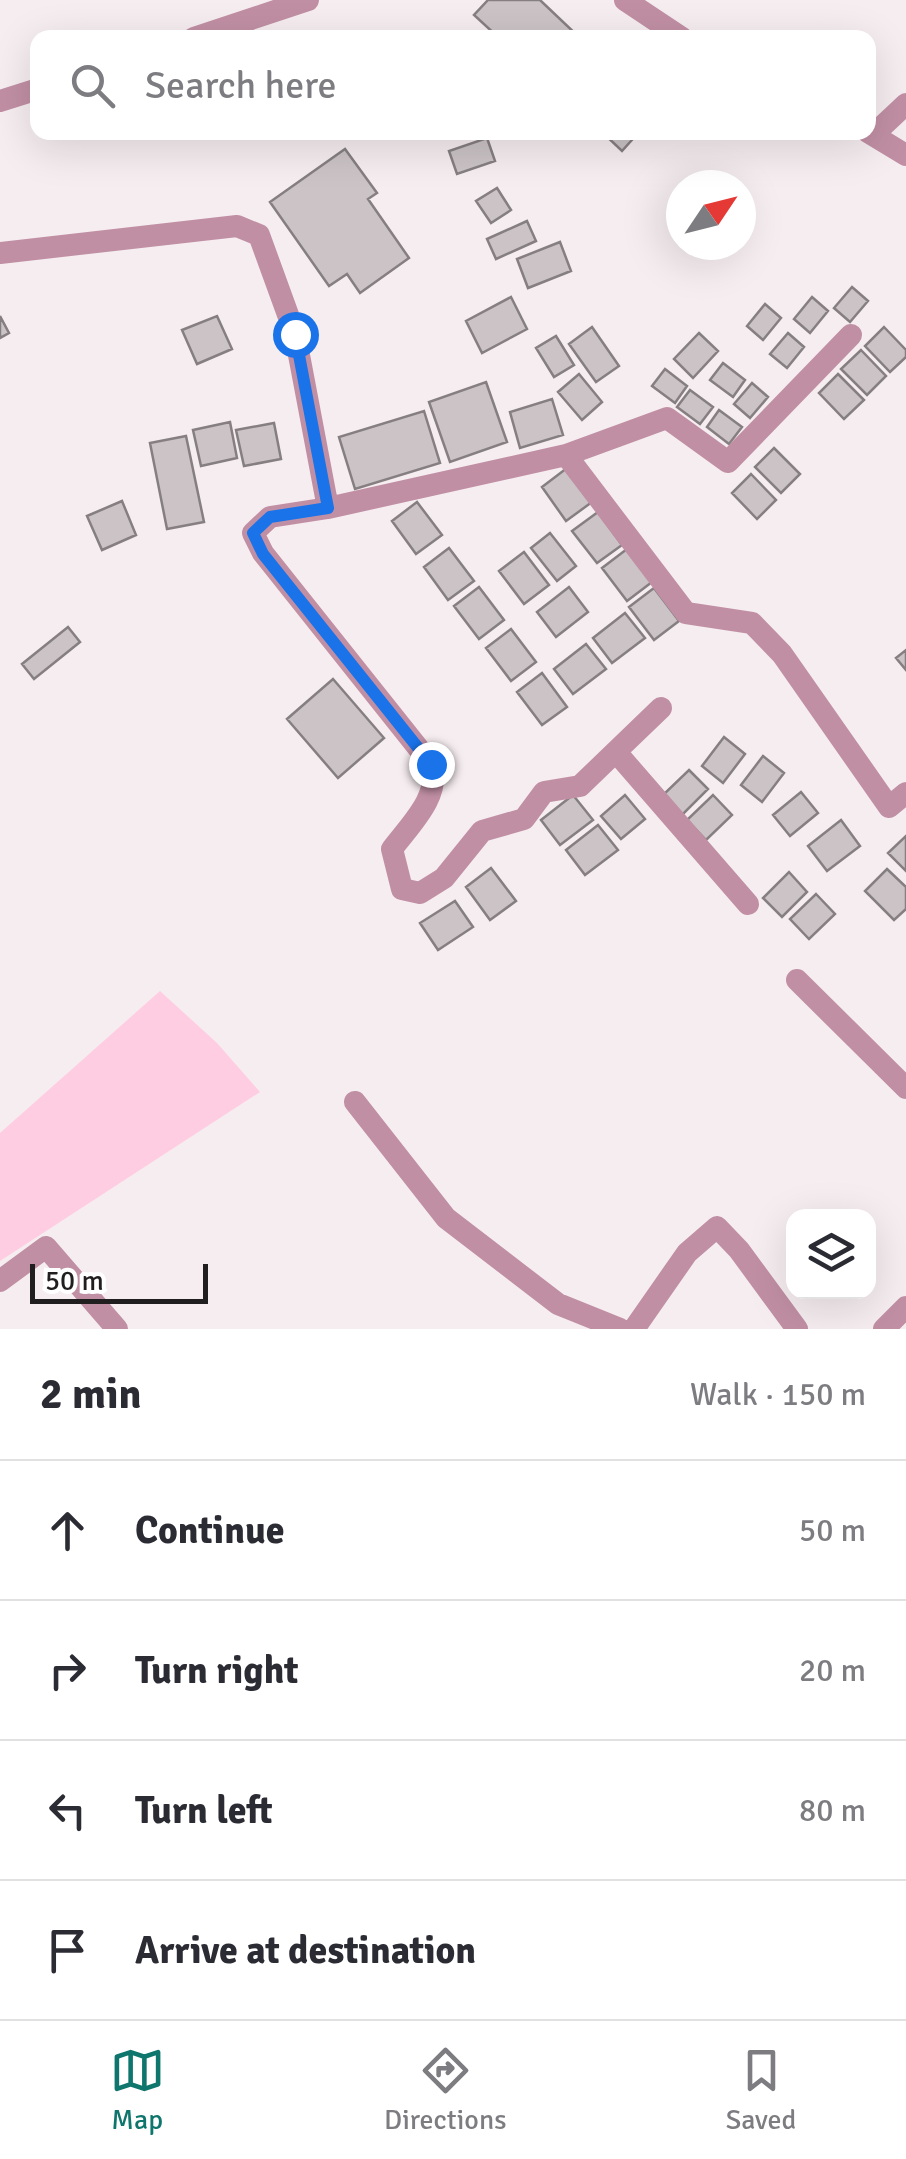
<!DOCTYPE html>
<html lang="en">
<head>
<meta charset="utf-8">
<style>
	:root { --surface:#fff; --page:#f2f2f3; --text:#2b2b33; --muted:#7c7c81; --line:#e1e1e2; --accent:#0f766e }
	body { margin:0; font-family:Signika,sans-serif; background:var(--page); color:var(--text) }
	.controls { position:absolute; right:30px; bottom:30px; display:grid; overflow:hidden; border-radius:20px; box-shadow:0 10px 40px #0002 }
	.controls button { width:90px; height:90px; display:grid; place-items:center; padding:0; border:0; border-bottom:2px solid var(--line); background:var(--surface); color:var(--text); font:50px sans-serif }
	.compass { position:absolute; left:666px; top:170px; width:90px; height:90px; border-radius:50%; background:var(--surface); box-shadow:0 10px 40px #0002; rotate:55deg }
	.scale { position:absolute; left:30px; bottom:25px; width:178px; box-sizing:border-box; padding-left:10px; border:5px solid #211e1f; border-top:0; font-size:28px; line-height:35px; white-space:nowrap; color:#211e1f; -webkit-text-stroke:8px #fff; paint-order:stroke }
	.stop { position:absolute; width:30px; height:30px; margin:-22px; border:8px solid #1a73e8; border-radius:50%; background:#fff }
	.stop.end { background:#1a73e8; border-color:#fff; box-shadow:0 2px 10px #0008 }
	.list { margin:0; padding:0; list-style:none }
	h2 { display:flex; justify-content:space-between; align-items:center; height:130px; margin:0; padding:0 40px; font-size:42px }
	h2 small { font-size:32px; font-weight:400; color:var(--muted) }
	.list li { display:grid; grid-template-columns:65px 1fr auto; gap:30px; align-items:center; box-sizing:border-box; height:140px; padding:0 40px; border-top:2px solid var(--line) }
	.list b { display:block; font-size:38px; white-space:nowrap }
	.list em { font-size:32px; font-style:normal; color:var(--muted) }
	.icon { flex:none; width:55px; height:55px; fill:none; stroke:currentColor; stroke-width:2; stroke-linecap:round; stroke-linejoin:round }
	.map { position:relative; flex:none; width:906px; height:1329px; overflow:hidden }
	.search { position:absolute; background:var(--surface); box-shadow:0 10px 40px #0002; left:30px; right:30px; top:30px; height:110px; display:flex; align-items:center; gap:25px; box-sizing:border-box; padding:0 35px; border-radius:20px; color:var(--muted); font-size:38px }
	.sheet { height:690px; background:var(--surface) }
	nav { display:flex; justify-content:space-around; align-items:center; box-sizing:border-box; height:140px; border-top:2px solid var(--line); background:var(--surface); font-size:28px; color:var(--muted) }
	nav a { display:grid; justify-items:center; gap:5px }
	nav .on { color:var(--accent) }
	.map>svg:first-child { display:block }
</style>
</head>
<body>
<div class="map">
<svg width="906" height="1329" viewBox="0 0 906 1329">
	<rect width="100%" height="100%" fill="#f6edf0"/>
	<path fill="#ffcde1" d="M160,991L217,1043L260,1092L0,1261V1133Z"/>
	<path fill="#cbc3c6" stroke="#867f82" stroke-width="2.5" d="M488,0H540L580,38H499L474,15Z
		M602,132H639L622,151Z
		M487,138L495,161L457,174L449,151Z
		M345,149L377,193L368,199L409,258L360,293L347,274L329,286L270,202Z
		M497,188L511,210L491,223L476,201Z
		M527,221L536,241L496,259L487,239Z
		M560,242L571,271L528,288L517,259Z
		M852,287L868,301L850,322L834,308Z
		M511,297L527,329L482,353L466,321Z
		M812,297L828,311L810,333L794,319Z
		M765,304L781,318L763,340L747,326Z
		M0,316L9,333L0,338Z
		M217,316L232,349L197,364L182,330Z
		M592,327L619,366L596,382L569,344Z
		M884,327L906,350V357L890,372L865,346Z
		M699,333L718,351L693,378L674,359Z
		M788,333L804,347L787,368L770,354Z
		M556,336L574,365L554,377L536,348Z
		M861,350L886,376L867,395L841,369Z
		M723,363L745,380L733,397L710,380Z
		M665,369L687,386L675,403L652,386Z
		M579,374L602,402L582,420L558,392Z
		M838,374L864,400L844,419L819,393Z
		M486,382L507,442L450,462L429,402Z
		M752,383L768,397L750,418L734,404Z
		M690,390L713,407L700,424L677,407Z
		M552,399L563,435L520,448L510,412Z
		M719,410L742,427L729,444L707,427Z
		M424,411L440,463L355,489L339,437Z
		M230,422L237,458L201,466L193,430Z
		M274,423L281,459L244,466L236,430Z
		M186,436L204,522L167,529L150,443Z
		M774,448L800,474L781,493L755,467Z
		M567,468L592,502L566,521L542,487Z
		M751,474L776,500L757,519L732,493Z
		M122,501L136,535L102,550L87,516Z
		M417,502L442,535L416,554L392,521Z
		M598,512L622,545L597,563L572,531Z
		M550,533L576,566L557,581L531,548Z
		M449,548L474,581L448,600L424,567Z
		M627,549L652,582L627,601L602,568Z
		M524,552L549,585L524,604L499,571Z
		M479,587L504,620L479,639L454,606Z
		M569,587L588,612L556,637L537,612Z
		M654,588L679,621L654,640L629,607Z
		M625,613L645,638L612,663L593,638Z
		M68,627L80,642L34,679L22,664Z
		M511,629L536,662L511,681L486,648Z
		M586,644L606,669L573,694L554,669Z
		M906,650V670L896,658Z
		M542,673L567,707L542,725L517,692Z
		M333,679L384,738L338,778L287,719Z
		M724,737L745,754L723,783L702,766Z
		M763,756L784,773L762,802L741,785Z
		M689,770L708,789L682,815L663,795Z
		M801,792L818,813L790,836L773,815Z
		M573,795L593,820L560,845L541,820Z
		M625,795L645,819L621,839L601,816Z
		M713,795L732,815L706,840L687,820Z
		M841,820L860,846L827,871L808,846Z
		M598,825L618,850L585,875L566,850Z
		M906,836V871L888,853Z
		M491,868L516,901L490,920L466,887Z
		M887,869L906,887V909L894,920L865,891Z
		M789,872L807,892L782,917L763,898Z
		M816,894L835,914L809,939L790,919Z
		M455,901L473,927L438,950L420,923Z"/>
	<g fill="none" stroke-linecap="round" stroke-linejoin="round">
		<path stroke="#c18fa4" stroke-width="22" d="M625,0L682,38
			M194,38L308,0
			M0,101L38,89
			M868,132L906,155
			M873,135L906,104
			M0,253L237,226L259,235L295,334L328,508L566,455L686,613L752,623L782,654L889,807L906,793
			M566,455L667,418L728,462L851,335
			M328,508L270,517L253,533L263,553L431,764C442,795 410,825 392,849L402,889L420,893L444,878L482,831L524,819L544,792L580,786L661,708
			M616,752L748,904
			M797,980L906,1088
			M355,1102L446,1218L558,1304L620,1329
			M0,1281L46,1247L117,1329
			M634,1329L687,1253L717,1227L739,1250L797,1329
			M884,1329L906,1307"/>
	</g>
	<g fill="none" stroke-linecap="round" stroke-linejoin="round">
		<path stroke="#1a73e8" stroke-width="12" d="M295,334L328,508L270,517L253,533L263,554L431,764"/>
	</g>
</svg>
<div class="controls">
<button><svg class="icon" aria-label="layers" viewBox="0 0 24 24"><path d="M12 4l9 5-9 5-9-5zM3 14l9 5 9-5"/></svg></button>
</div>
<svg class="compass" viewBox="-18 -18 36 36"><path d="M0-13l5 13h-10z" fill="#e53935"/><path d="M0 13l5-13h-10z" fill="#7c7c81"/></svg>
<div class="scale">50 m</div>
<div class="stop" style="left:295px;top:334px"></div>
<div class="stop end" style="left:431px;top:764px"></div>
<div class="search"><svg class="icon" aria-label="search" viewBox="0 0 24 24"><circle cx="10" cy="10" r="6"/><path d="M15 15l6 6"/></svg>Search here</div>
</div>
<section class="sheet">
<h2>2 min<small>Walk · 150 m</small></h2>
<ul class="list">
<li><svg class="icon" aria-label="ahead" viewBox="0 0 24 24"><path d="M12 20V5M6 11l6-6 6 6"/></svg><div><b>Continue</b></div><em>50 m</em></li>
<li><svg class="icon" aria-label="right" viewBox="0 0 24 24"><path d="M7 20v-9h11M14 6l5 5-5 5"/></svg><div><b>Turn right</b></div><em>20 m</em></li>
<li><svg class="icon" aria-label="left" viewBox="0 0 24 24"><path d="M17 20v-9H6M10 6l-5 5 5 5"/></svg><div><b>Turn left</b></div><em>80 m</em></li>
<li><svg class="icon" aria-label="arrive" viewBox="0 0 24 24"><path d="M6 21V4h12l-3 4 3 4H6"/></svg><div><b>Arrive at destination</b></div></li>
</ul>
</section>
<nav>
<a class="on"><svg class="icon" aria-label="map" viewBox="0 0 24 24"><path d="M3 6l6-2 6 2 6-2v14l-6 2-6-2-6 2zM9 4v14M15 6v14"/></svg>Map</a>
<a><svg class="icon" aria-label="directions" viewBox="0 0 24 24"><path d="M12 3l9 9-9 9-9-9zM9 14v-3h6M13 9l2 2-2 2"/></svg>Directions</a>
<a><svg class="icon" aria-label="saved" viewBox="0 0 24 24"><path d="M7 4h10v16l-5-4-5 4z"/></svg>Saved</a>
</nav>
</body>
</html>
